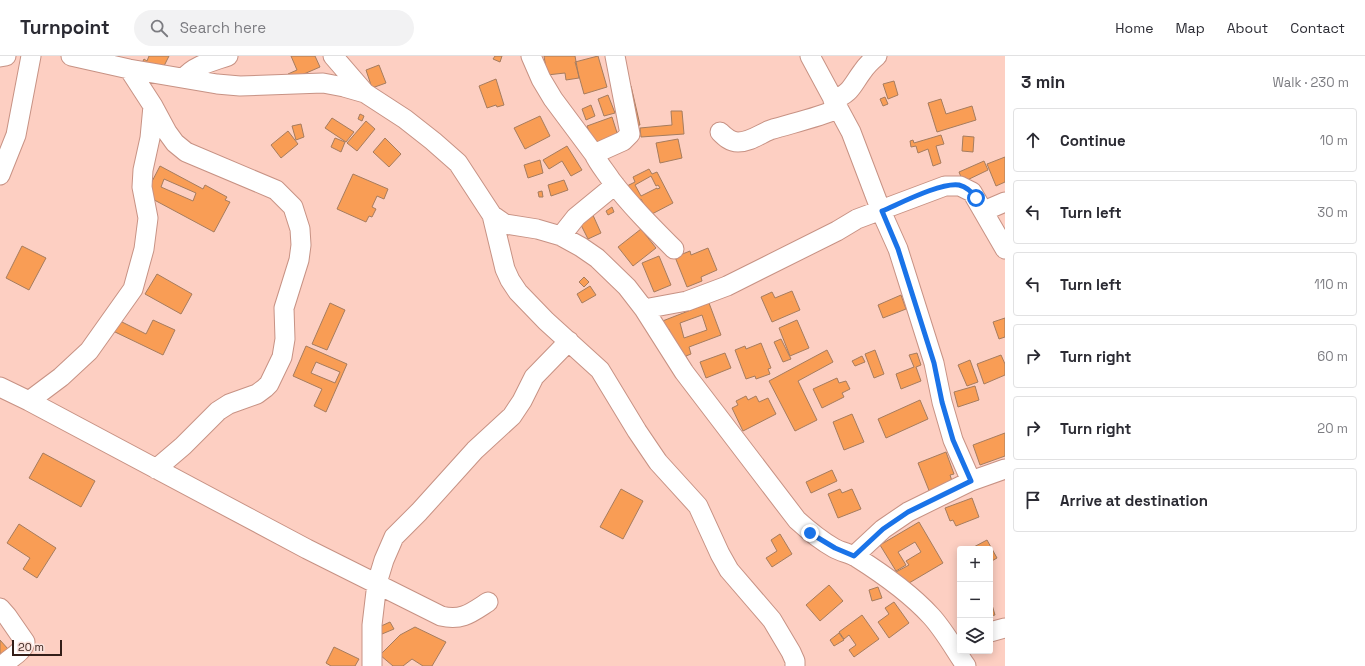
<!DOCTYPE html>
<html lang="en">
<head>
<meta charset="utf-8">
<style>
	:root { --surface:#fff; --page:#f2f2f3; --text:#2b2b33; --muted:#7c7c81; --line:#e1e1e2 }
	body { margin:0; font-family:"Space Grotesk",sans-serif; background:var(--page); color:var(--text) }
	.controls { position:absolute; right:12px; bottom:12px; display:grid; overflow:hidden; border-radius:4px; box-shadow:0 2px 10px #0003 }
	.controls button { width:36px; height:36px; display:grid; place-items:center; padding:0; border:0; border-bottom:1px solid var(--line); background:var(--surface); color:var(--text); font:20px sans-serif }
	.scale { position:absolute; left:12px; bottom:10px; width:50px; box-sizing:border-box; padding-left:4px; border:2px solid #331e18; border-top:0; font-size:11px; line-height:14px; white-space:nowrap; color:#331e18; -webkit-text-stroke:3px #fae2dc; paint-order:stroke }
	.stop { position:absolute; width:12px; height:12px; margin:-9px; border:3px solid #1a73e8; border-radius:50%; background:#fff }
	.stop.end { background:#1a73e8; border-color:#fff; box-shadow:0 1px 4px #0008 }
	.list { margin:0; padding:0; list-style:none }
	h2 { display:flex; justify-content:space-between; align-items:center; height:52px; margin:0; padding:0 16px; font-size:17px }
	h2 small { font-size:13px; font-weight:400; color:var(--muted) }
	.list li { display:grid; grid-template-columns:26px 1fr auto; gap:12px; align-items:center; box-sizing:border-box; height:64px; margin:0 8px 8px; padding:0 8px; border:1px solid var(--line); border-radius:4px }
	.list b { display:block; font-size:15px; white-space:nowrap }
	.list em { font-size:13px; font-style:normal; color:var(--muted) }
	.icon { flex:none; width:22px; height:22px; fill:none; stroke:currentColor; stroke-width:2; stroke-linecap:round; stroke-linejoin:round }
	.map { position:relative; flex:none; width:1005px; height:610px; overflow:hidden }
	header { display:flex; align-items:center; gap:24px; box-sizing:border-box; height:56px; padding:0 20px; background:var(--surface); border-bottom:1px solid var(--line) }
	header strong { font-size:19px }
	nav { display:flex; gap:22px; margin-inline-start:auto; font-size:14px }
	.search { width:280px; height:36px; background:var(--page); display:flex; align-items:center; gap:10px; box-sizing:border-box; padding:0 14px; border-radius:22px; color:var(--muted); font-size:15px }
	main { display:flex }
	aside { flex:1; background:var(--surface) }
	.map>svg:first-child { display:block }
</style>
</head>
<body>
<header>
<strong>Turnpoint</strong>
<div class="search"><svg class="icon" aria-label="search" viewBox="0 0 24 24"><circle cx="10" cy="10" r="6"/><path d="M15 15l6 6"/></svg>Search here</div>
<nav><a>Home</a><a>Map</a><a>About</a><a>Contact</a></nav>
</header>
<main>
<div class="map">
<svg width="1005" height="610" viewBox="0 0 1005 610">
	<rect width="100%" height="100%" fill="#fdcfc2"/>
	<path fill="#f99d55" stroke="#a67c5e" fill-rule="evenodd" d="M149,0H169L160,18L141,9L144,3L147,5Z
		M291,0H315L320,11L290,24L288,18L297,14Z
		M495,0H502L500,6L493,3Z
		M544,0H575L579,22L566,24L565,17L547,19Z
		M598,0L607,31L584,38L575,6Z
		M379,9L386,27L372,32L366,14Z
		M496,23L504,49L497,51L496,49L487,52L479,30Z
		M894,25L898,39L888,43L883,28Z
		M631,30L640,69L632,70L623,32Z
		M608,39L615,57L604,60L598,43Z
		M885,41L888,48L883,50L880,43Z
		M941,43L946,58L972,50L976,64L937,76L928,47Z
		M591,49L595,60L586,64L582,53Z
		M671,55H682L684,78L641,81L640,72L672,69Z
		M360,58L364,60L362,65L358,63Z
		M540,60L550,80L525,93L514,72Z
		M612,61L619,83L595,92L587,70Z
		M332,62L354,76L346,86L325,72Z
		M366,65L375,73L357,95L347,87Z
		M301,68L304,81L296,84L292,70Z
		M288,75L298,88L281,102L271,89Z
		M941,79L944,88L936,90L941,107L933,110L928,93L918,97L916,90L911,91L910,85L913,84L914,87Z
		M963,80L974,81L973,96L962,95Z
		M335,82L345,86L341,96L331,91Z
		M385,82L401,98L389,111L373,96Z
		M678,83L682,102L660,107L656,87Z
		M567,90L582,114L571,120L562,105L549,113L543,104Z
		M1005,101V126L996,130L987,108Z
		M540,104L543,117L528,122L524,109Z
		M984,105L988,114L963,126L959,116Z
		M160,110L203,133L205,129L227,141L225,144L230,146L214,176L145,139ZM164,123L196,137L193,145L161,131Z
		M649,113L652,118L657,116L673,147L650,159L641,143L634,147L625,131L635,126L633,121ZM651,120L656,130L658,129L660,132L657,133V132L641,140L635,129Z
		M353,118L388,133L384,143L377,140L372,151L376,153L372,161L369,160L366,166L337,153Z
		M564,124L568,134L551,140L548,129Z
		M542,135L543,141H539L538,136Z
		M612,151L614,156L608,159L606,155Z
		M592,157L601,177L588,183L578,163Z
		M641,173L656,192L633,210L618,191Z
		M22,190L46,202L29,234L6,222Z
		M708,192L717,214L701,221L702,225L687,231L675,201L690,195L691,199Z
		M659,200L671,229L654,236L642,207Z
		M157,218L192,238L181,258L145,238Z
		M584,221L589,226L584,231L579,226Z
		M590,230L596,239L582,247L577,238Z
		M792,235L800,254L772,266L761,241L772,236L775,242Z
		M901,239L906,253L883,262L878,249Z
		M330,247L345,254L327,294L312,288Z
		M709,247L721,279L689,291L691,298L686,300L688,305L677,296L669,273L663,275L660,266ZM702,259L707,274L684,282L680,267Z
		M1005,262V281L999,283L993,266Z
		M118,264L146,278L153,264L175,274L163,299L113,275Z
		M797,264L809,292L790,300L779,272Z
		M781,283L791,303L783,306L774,286Z
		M761,287L771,312L768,313L770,318L756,323L755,320L746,323L735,294L745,290L746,293Z
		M306,290L347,308L326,356L314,350L322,333L293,320ZM316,306L340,316L335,327L311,317Z
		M827,294L833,306L798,325L817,364L795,375L769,325Z
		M875,294L884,318L874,322L865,298Z
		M725,297L731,312L706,322L700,306Z
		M917,297L921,309L916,311L921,325L901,333L896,318L914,311L909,299Z
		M1001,299L1005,308V319L984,328L977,308Z
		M862,300L865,306L855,310L852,305Z
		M970,304L978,326L967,330L958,309Z
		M837,322L839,327L846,325L850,333L842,337L844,341L822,352L813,333Z
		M975,330L979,344L958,351L954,336Z
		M746,340L748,344L756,340L759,346L768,342L776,358L743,375L732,352L738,349L736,345Z
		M920,344L928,363L886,382L878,363Z
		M852,358L864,386L844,394L833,366Z
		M1005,377V400L980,409L973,389Z
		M946,396L954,418L950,419L952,425L941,429L942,433L930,437L918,407Z
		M43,397L95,425L81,451L29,422Z
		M832,414L837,425L811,437L806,426Z
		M621,433L643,445L623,483L600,471Z
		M840,433L842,437L852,433L861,453L838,462L828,438Z
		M972,442L979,461L956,470L953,464L950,465L945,452Z
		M919,466L943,507L904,530L896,516L909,509L906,505L921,496L915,486L898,496L906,509L896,515L880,489Z
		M19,468L56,492L37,522L23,513L30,502L7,487Z
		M780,478L792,498L772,511L766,502L777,495L771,484Z
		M987,484L997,502L990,506V493H970Z
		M829,529L843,545L820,565L806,549Z
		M878,531L882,542L872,545L869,534Z
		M990,542L995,559L990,560Z
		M894,546L909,567L889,582L878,566L889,558L885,552Z
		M862,559L879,583L854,601L849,594L856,589L849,579L844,583L839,576Z
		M390,566L394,573L382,578L379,571Z
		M415,571L446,586L432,610H423L412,603L403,610H393L380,599L400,579Z
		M839,577L844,584L834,590L830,584Z
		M0,584L8,593L0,601Z
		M334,591L359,603L355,610H331L326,607Z"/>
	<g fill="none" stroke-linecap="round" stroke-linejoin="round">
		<defs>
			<path id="minor" d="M71,0L129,13L217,28L240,30L323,27L344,31L365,37L405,63L433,85L458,107L492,159L505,168L537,173L561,180L581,191L597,202L627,231L644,253L684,316L797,464C809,475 820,484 834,492C841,496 849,497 856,501C883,518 909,536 931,560C944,574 955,594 966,610
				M333,0L365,37
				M531,0L541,23L553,43L594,98C598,107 605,115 611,124C630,149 652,171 674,193
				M810,0L851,76L881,155L898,193L934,307L942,346L953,384L971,425
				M0,1L6,0
				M129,13L153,50L167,76L175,87L186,96L276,134L293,151L300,173L301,189L299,204L284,252L285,283L282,301L269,328L265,332L257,338L229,348L218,355L183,390L156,413
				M184,22C194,9 214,5 228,0
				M833,44C851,37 851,31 862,16C866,10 871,5 877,0
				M720,76C725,81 730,86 738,86C750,86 760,78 770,74C793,67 816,62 838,53
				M594,98L623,85L630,78L615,0
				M0,119L16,79L31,0
				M984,155L1005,146
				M492,159L505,213L510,224L518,236L546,265L600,314L637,375L658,406L698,450L720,498L729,514L772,564L791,596L795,605V610
				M561,180L576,161L615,129
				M644,253L687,245L727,230L837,175L857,163L945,130H960L972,136L1005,193
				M0,331L29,345L307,493L441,560C462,565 471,557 488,546
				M29,345L61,321L89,295L133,233L144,193L148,162L142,131L143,114L150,82L153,50
				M854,500L883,473L908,456L971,425L1005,413
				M0,552L7,560L25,586C23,597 9,602 2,610
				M990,576L1005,572
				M372,610V569L377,527L384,504L394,481L419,456L475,394L512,360L522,345L534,321L569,285"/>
		</defs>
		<use href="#minor" stroke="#c79284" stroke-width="21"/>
		<use href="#minor" stroke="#fff" stroke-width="19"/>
	</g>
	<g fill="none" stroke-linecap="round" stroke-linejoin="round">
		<path stroke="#1a73e8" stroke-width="5" d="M810,477L835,492L854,500L883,473L908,456L971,425L953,384L942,346L934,307L898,193L882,155C899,148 941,126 959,129C967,131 972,136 976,142"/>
	</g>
</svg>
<div class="controls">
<button>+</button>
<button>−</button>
<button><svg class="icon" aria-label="layers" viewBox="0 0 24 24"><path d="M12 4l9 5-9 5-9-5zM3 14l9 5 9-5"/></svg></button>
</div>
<div class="scale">20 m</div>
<div class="stop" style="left:976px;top:142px"></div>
<div class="stop end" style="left:810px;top:477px"></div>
</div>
<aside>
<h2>3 min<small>Walk · 230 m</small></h2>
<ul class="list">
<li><svg class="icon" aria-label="ahead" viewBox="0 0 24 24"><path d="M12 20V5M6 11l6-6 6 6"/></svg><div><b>Continue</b></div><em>10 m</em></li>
<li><svg class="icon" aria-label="left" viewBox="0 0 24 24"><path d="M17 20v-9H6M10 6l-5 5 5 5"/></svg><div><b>Turn left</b></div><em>30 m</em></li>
<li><svg class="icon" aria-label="left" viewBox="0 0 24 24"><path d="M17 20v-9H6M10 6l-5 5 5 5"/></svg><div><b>Turn left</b></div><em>110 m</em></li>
<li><svg class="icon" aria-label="right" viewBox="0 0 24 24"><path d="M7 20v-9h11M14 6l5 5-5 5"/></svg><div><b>Turn right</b></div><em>60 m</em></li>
<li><svg class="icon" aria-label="right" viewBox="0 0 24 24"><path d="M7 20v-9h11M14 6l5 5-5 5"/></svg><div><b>Turn right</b></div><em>20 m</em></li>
<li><svg class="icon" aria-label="arrive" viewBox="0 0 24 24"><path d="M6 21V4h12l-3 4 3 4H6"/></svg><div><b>Arrive at destination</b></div></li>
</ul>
</aside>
</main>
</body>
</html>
